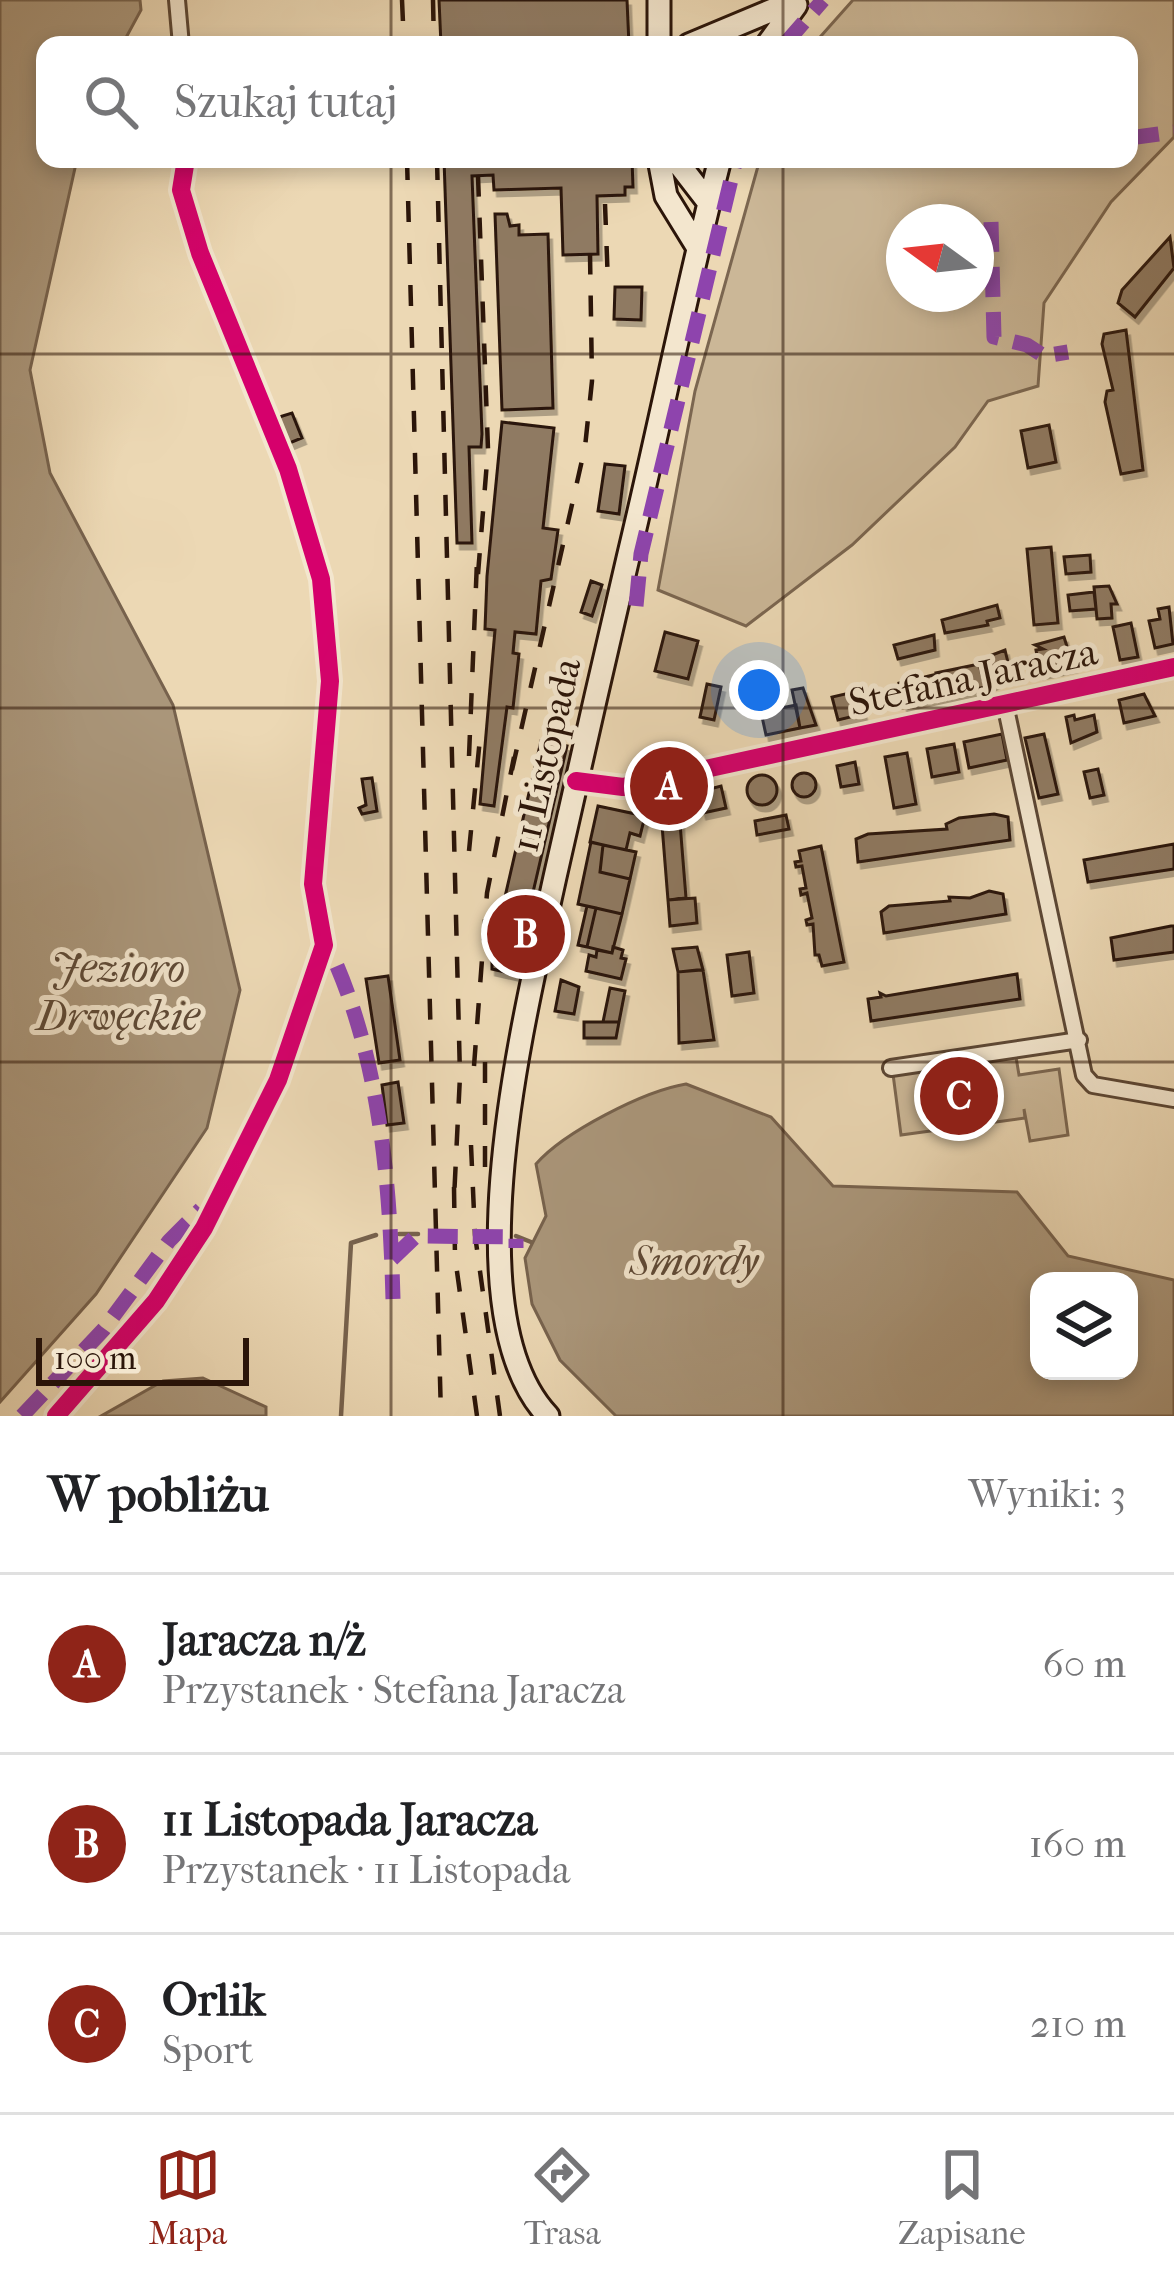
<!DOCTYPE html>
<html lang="pl">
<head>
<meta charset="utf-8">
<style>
	:root { --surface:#fff; --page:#f6f6f6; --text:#202124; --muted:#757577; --line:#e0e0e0; --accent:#8f2418 }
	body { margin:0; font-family:"IM FELL French Canon",serif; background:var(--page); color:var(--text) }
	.controls { position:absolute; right:36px; bottom:36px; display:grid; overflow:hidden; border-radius:24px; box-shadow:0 6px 18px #0003 }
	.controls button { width:108px; height:108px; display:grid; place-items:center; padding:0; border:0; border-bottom:3px solid var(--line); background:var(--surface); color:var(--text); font:60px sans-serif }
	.compass { position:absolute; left:886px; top:204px; width:108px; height:108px; border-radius:50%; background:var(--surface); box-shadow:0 6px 18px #0003; rotate:285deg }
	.scale { position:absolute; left:36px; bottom:30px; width:213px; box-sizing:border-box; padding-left:12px; border:6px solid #2b1509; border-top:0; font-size:33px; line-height:42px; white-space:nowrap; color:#2b1509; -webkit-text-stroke:9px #f3e6ce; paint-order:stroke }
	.you { position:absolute; left:759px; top:690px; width:42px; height:42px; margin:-30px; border:9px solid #fff; border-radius:50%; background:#1a73e8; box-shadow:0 0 0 18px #1a73e833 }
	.badge { display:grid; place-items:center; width:78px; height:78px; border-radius:50%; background:var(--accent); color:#fff; font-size:39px; font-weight:700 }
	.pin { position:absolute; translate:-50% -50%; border:6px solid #fff; box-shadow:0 3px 12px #0006 }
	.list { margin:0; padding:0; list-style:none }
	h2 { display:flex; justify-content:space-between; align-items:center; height:156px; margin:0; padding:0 48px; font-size:51px }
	h2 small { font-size:39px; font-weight:400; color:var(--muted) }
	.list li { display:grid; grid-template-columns:78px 1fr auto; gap:36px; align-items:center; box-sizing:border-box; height:180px; padding:0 48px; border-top:3px solid var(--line) }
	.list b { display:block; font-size:45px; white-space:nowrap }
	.list p { margin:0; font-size:39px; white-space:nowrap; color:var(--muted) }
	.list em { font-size:39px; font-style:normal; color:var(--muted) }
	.icon { flex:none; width:66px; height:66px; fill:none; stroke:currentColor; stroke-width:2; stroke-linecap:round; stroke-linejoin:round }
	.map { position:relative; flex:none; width:1174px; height:1416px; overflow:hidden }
	.search { position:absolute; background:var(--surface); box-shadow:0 6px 18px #0003; left:36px; right:36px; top:36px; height:132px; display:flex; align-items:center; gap:30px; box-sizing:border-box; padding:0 42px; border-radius:24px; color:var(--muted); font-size:45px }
	.sheet { height:696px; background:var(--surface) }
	nav { display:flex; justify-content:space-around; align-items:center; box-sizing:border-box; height:168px; border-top:3px solid var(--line); background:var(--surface); font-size:33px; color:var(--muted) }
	nav a { display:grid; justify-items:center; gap:6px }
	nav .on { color:var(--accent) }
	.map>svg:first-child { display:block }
</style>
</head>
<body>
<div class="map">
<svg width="1174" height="1416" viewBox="0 0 1174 1416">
	<defs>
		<filter id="shadow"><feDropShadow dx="3.5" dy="6" stdDeviation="0" flood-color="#0004"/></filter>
	</defs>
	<rect width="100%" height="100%" fill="#ecd8b4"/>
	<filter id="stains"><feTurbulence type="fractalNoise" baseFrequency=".00167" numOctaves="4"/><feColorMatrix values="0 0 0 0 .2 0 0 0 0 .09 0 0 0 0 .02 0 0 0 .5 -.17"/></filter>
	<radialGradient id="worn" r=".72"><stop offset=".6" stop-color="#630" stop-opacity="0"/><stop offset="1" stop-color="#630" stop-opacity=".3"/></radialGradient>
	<path fill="#cbb797" stroke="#7b6650" stroke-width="3" fill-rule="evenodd" d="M853,0H1174V137L1111,202L1044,303L1038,386L988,401L955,447L852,545L746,626L658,590L695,391L760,159H1129V45H813ZM904,222H976V294H904Z
		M1016,1057L1019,1075L1059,1069L1068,1135L1030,1141L1024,1109L1025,1118L901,1135L893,1074Z"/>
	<path fill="#aa967a" stroke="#77624d" stroke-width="3" fill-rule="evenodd" d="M0,0H140L141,10L122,45H45V159H77L30,370L50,473L173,705L240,990L207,1128L96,1294L0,1402Z
		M686,1084L771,1117L833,1186L1017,1192L1068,1256L1174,1280V1416H616L560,1360L532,1304L525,1258L546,1216L536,1164C564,1132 644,1091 686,1084ZM1129,1281V1371H1039V1281Z
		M203,1378L266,1407V1416H101L163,1381Z"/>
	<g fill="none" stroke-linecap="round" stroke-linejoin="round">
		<path stroke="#77624d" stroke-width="4.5" d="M399,1234H418
			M516,1236L531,1242
			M341,1416L351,1243L376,1235"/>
	</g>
	<path fill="#8f7a62" stroke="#2b1509" stroke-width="3" filter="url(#shadow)" d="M439,0H627L629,45H441Z
		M444,159H632L633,187H625V195L597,196L598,254L563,255L561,188L494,190L493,175L472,176L482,434L481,447H469L472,543H457Z
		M495,214H507L510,226L519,225V235L548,234L553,408L502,410Z
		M1170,237L1174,268L1135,317L1118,303L1122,290Z
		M615,287H642L641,320L614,319Z
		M1126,330L1143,470L1121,474L1105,402L1107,391L1113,390L1102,344L1104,334Z
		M292,413L302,438L287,444L276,418Z
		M502,422L554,428L543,528L558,530L551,579L541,581L536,634L515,632L513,653L519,654L513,708L507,707L494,806L480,804L495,630L485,629L487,576Z
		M1049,425L1056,462L1028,468L1021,431Z
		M605,464L625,466L619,514L598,511Z
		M1051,547L1058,623L1034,625L1027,549Z
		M1090,555L1091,572L1066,574L1064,557Z
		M591,581L602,585L592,616L581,612Z
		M1109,586L1117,604H1111L1112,618L1097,619L1094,587Z
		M1094,592L1096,609L1070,611L1068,595Z
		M997,605L1000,618L987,621L988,625L945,633L942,620Z
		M1169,607L1173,644L1155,648L1149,621L1160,619L1158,609Z
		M1131,623L1138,657L1120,660L1113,627Z
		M665,632L698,641L688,679L655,671Z
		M934,635L935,650L898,659L894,645Z
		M1064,637L1073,666L1040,673L1036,650L1043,649L1035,645Z
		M1005,650L1011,675L985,687L979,660Z
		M979,664L985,687L942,697L936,673Z
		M937,674L942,697L904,705L899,683Z
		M707,684L721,687L714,720L700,717Z
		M803,688L816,725L800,728L792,690Z
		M858,691L863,714L838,720L832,697Z
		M1144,694L1155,716L1124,723L1119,700Z
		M796,705L800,728L766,735L761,712Z
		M1074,715L1075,720L1094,715L1097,732L1071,743L1066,717Z
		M1002,734L1007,760L969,768L964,742Z
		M1044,734L1058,794L1039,798L1025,738Z
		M541,741L567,746L514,974L492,969V953Z
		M954,744L959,772L932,777L927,749Z
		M907,753L916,804L894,808L885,757Z
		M855,762L859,784L841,787L837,766Z
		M1098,769L1104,795L1090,798L1084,772Z
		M792 785a12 12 0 1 1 24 0a12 12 0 1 1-24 0Z
		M747 790a15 15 0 1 1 30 0a15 15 0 1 1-30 0Z
		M372,778L377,811L362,814L359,808L366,805L362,779Z
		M721,786L726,808L703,813L698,792Z
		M678,798L686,898L668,900L660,800Z
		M598,806L645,816L640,836L630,833L626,850L590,842Z
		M994,814L1008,817L1010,840L858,862L856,839L868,834L947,829L946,824L959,818Z
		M786,815L789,829L757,835L755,821Z
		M591,842L603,845L600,872L630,879L622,914L578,904Z
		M1174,844V869L1088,882L1084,860Z
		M603,845L636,852L630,879L600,872Z
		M821,846L844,962L822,966L819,955H815L813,924L807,925L806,920L812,918L807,893L801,895L800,889L806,888L802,866L796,867L795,862L801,861L799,851Z
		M989,891L1003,894L1006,914L884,933L881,912L889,906L950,901L949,897L970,898Z
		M695,898L697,923L670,926L668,900Z
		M587,906L596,908L587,947L578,945Z
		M596,908L622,914L612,953L587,947Z
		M1171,926H1174V952L1114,960L1111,938Z
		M613,947L623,950L621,958L626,959L621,979L586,971L589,955L596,957L597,950L612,953Z
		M697,947L703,970L678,972L673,949Z
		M749,952L754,993L732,996L727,955Z
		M697,970H703L714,1040L679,1043L678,972Z
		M1017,974L1020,999L871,1021L868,999L881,997L880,993L886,996Z
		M388,976L400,1060L379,1063L366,979Z
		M561,980L579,987L574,1014L555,1011Z
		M610,988L625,991L619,1022H603Z
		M584,1022H619L616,1038H584Z
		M398,1082L404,1123L387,1125L382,1085Z"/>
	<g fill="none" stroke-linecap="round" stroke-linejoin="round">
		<defs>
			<path id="minor" d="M177,0L181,45
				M186,159L181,190L200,253L288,469L321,579L330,681L313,884L324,945
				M1005,704L1084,1075L1093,1085L1174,1099
				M891,1068L1079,1040"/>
			<path id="tertiary" d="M576,781L623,787L1174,667"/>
			<path id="secondary" d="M659,0V45
				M689,45L775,9L792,10
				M767,45L796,5
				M659,159L666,196L698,248
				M675,159L709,203
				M548,1416C449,1311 527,1006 555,877C579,771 603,664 628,558C660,425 686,291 720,159"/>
		</defs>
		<use href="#minor" stroke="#5b4634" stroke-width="20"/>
		<use href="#tertiary" stroke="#5b4634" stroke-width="24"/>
		<use href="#secondary" stroke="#2b1509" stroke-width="27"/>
		<use href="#minor" stroke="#f3e6ce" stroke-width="14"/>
		<use href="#tertiary" stroke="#f3e6ce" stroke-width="18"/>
		<use href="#secondary" stroke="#f3e6ce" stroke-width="21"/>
		<path stroke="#2b1509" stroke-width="4.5" stroke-dasharray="21 21" stroke-linecap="butt" d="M402,0L404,45
			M433,0L434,45
			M407,159L441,1416
			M437,159L460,1076L454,1199
			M605,204L608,284
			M478,574L488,449L478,176
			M469,756L477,561
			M512,770L585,447L592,381L590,254
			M469,851L480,738
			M474,1066L487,893L514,757
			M471,1145L475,1235L500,1416
			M485,1167V1047
			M454,1187L455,1257L477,1416"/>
		<path stroke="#8e44ad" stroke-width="15" stroke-dasharray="30 15" stroke-linecap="butt" d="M784,45L823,0
			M1129,138L1174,132
			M991,222L994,337L1027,345L1044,356L1068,352
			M636,606L641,554L736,159
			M337,966C381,1070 390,1187 393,1299
			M392,1259L416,1236L516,1237V1248
			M22,1416L104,1329L169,1241L201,1209"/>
		<defs>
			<path id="cycleway" d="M576,781L623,787L1174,667
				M56,1416L156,1301L204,1228L278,1080L324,945L313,884L330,681L321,579L288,469L200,253L181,190L186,159"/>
		</defs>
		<use href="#cycleway" stroke="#f3e6ce" stroke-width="26"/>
		<use href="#cycleway" stroke="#d6006c" stroke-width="18"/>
	</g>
	<path fill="none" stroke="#2b1509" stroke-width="3" stroke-opacity="0.55" d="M391,0V45M783,0V45M391,159V1416M783,159V1416M0,354H1174M0,708H1174M0,1062H1174"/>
	<g text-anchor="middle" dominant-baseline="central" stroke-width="10" stroke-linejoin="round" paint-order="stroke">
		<g font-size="39" fill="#2b1509" stroke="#f3e6ce">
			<text transform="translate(973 677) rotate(-12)">Stefana Jaracza</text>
			<text transform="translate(546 755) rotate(-77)">11 Listopada</text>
		</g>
		<g font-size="42" font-style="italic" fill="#5e4936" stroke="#f3e6ce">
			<text x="118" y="968">Jezioro<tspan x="118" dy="48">Drwęckie</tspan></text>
			<text x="694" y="1261">Smordy</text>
		</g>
	</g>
	<rect width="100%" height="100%" filter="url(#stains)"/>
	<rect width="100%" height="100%" fill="url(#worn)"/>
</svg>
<div class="controls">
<button><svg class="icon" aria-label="layers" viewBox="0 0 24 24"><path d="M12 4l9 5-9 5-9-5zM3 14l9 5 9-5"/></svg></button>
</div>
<svg class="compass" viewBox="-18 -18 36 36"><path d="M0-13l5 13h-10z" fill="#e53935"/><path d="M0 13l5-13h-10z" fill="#757577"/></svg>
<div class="scale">100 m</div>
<div class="you"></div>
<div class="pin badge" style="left:669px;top:786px">A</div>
<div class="pin badge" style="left:526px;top:934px">B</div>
<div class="pin badge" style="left:959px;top:1096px">C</div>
<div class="search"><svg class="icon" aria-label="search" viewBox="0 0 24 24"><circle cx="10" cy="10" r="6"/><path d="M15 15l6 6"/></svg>Szukaj tutaj</div>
</div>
<section class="sheet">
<h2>W pobliżu<small>Wyniki: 3</small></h2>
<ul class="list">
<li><span class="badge">A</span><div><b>Jaracza n/ż</b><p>Przystanek · Stefana Jaracza</p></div><em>60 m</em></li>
<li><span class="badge">B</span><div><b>11 Listopada Jaracza</b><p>Przystanek · 11 Listopada</p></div><em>160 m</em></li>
<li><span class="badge">C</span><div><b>Orlik</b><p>Sport</p></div><em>210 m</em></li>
</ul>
</section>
<nav>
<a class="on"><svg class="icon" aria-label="map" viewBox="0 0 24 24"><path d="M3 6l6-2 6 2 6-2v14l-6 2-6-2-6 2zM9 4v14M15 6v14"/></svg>Mapa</a>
<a><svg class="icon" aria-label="directions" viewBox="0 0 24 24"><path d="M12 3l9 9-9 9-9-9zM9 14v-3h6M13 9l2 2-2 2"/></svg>Trasa</a>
<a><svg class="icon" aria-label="saved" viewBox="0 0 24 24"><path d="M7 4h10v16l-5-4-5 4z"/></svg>Zapisane</a>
</nav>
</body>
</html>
